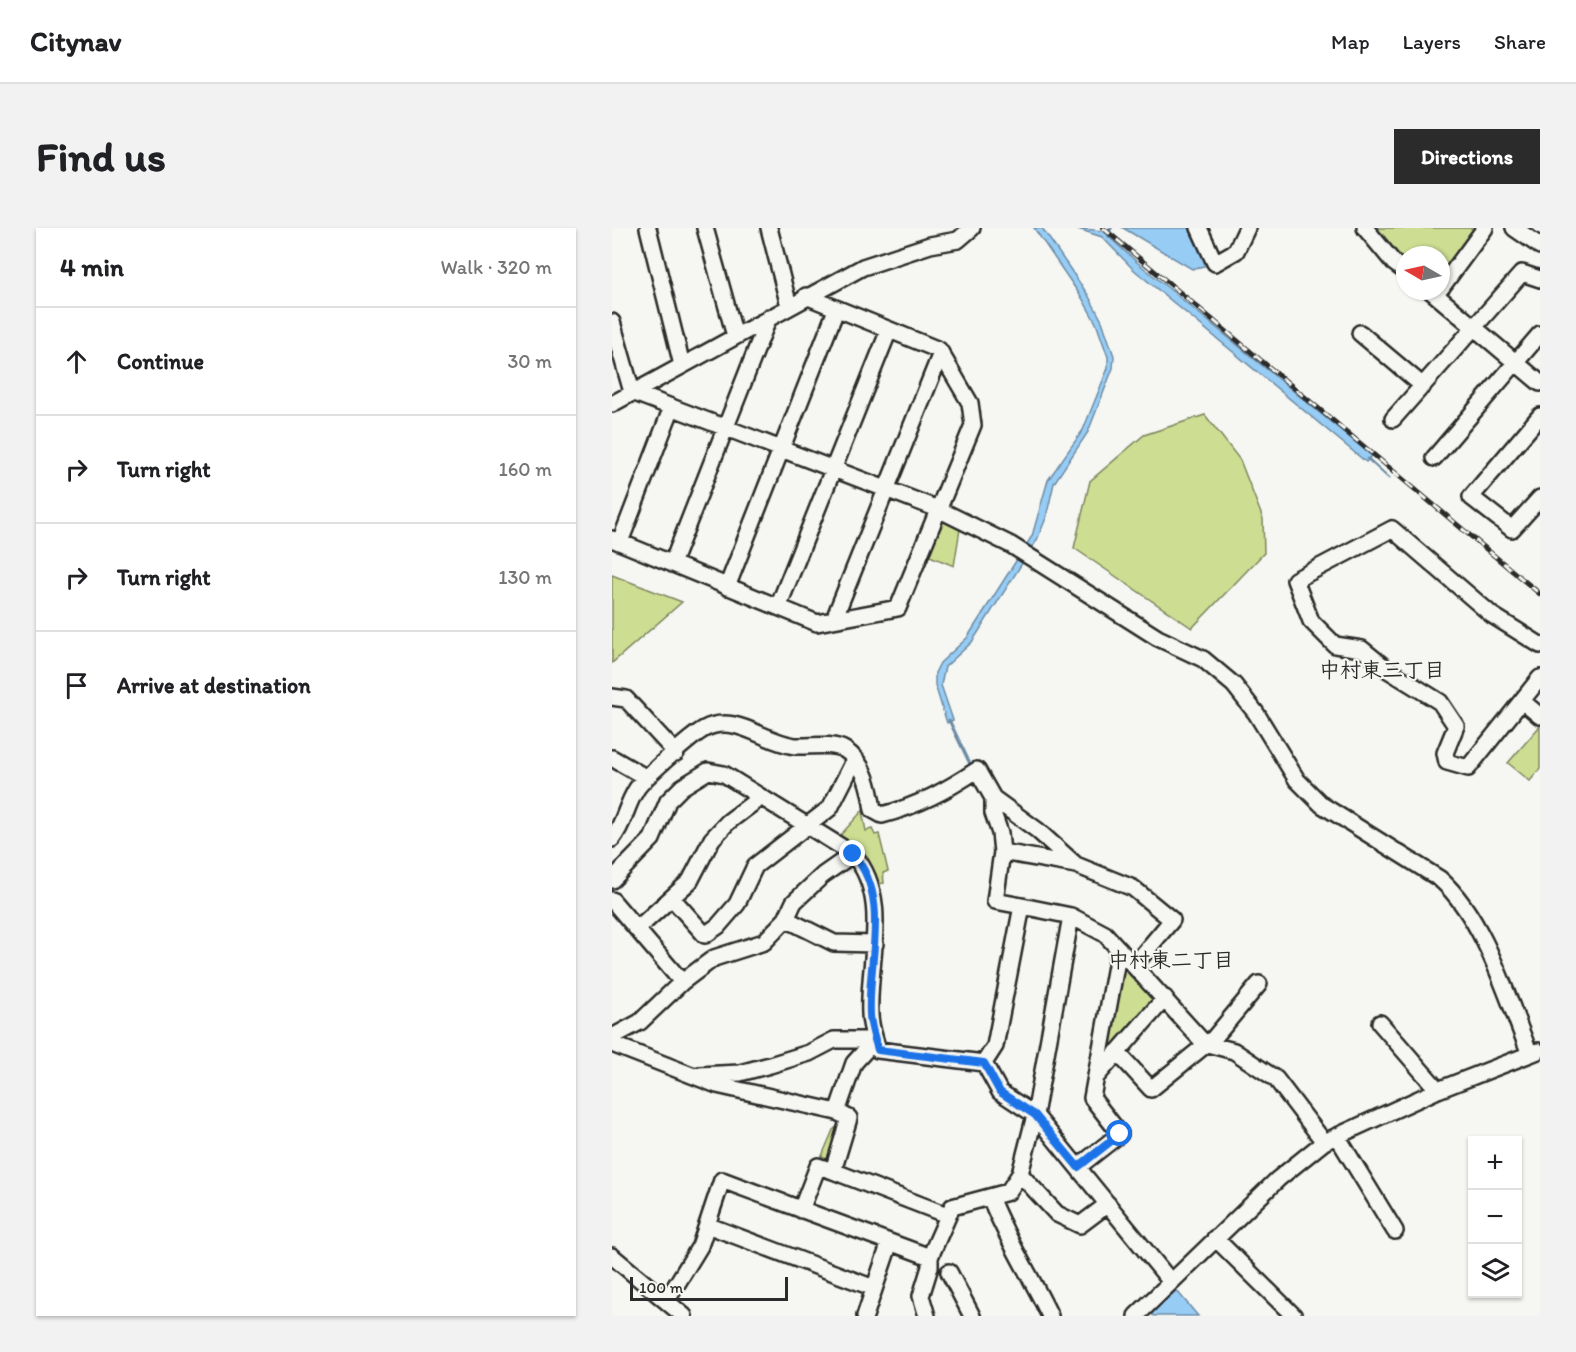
<!DOCTYPE html>
<html lang="en">
<head>
<meta charset="utf-8">
<style>
	:root { --surface:#fff; --page:#f2f2f2; --text:#202124; --muted:#757577; --line:#e0e0e0; --accent:#2b2b2b }
	body { margin:0; font-family:Itim,"Klee One",sans-serif; background:var(--page); color:var(--text) }
	.controls { position:absolute; right:18px; bottom:18px; display:grid; overflow:hidden; border-radius:0px; box-shadow:0 2px 4px #0004 }
	.controls button { width:54px; height:54px; display:grid; place-items:center; padding:0; border:0; border-bottom:2px solid var(--line); background:var(--surface); color:var(--text); font:30px sans-serif }
	.compass { position:absolute; left:784px; top:18px; width:54px; height:54px; border-radius:50%; background:var(--surface); box-shadow:0 2px 4px #0004; rotate:279deg }
	.scale { position:absolute; left:18px; bottom:15px; width:158px; box-sizing:border-box; padding-left:6px; border:3px solid #2b2b2b; border-top:0; font-size:16px; line-height:21px; white-space:nowrap; color:#2b2b2b; -webkit-text-stroke:4px #f6f6f2; paint-order:stroke }
	.stop { position:absolute; width:18px; height:18px; margin:-14px; border:4px solid #1a73e8; border-radius:50%; background:#fff }
	.stop.end { background:#1a73e8; border-color:#fff; box-shadow:0 2px 6px #0008 }
	.list { margin:0; padding:0; list-style:none }
	h2 { display:flex; justify-content:space-between; align-items:center; height:78px; margin:0; padding:0 24px; font-size:26px }
	h2 small { font-size:20px; font-weight:400; color:var(--muted) }
	.list li { display:grid; grid-template-columns:39px 1fr auto; gap:18px; align-items:center; box-sizing:border-box; height:108px; padding:0 24px; border-top:2px solid var(--line) }
	.list b { display:block; font-size:22px; white-space:nowrap }
	.list em { font-size:20px; font-style:normal; color:var(--muted) }
	.icon { flex:none; width:33px; height:33px; fill:none; stroke:currentColor; stroke-width:2; stroke-linecap:round; stroke-linejoin:round }
	.map { position:relative; flex:none; width:928px; height:1088px; overflow:hidden; border-radius:0px }
	header { display:flex; align-items:center; gap:36px; box-sizing:border-box; height:84px; padding:0 30px; background:var(--surface); border-bottom:2px solid var(--line) }
	header strong { font-size:28px }
	nav { display:flex; gap:33px; margin-inline-start:auto; font-size:21px }
	.intro { display:flex; align-items:center; justify-content:space-between; box-sizing:border-box; height:144px; padding:0 36px }
	h1 { margin:0; font-size:42px }
	.button { padding:15px 27px; border-radius:0px; background:var(--accent); color:#fff; font-size:21px; font-weight:700 }
	main { display:flex; gap:36px; padding:0 36px }
	aside { flex:1; background:var(--surface); border-radius:0px; box-shadow:0 2px 4px #0004 }
	.map>svg:first-child { display:block }
</style>
</head>
<body>
<header>
<strong>Citynav</strong>
<nav><a>Map</a><a>Layers</a><a>Share</a></nav>
</header>
<div class="intro"><h1>Find us</h1><a class="button">Directions</a></div>
<main>
<aside>
<h2>4 min<small>Walk · 320 m</small></h2>
<ul class="list">
<li><svg class="icon" aria-label="ahead" viewBox="0 0 24 24"><path d="M12 20V5M6 11l6-6 6 6"/></svg><div><b>Continue</b></div><em>30 m</em></li>
<li><svg class="icon" aria-label="right" viewBox="0 0 24 24"><path d="M7 20v-9h11M14 6l5 5-5 5"/></svg><div><b>Turn right</b></div><em>160 m</em></li>
<li><svg class="icon" aria-label="right" viewBox="0 0 24 24"><path d="M7 20v-9h11M14 6l5 5-5 5"/></svg><div><b>Turn right</b></div><em>130 m</em></li>
<li><svg class="icon" aria-label="arrive" viewBox="0 0 24 24"><path d="M6 21V4h12l-3 4 3 4H6"/></svg><div><b>Arrive at destination</b></div></li>
</ul>
</aside>
<div class="map">
<svg width="928" height="1088" viewBox="0 0 928 1088">
	<rect width="100%" height="100%" fill="#f6f6f2"/>
	<filter id="ink" filterUnits="userSpaceOnUse"><feTurbulence type="fractalNoise" baseFrequency=".0167" numOctaves="2"/><feDisplacementMap in="SourceGraphic" scale="12" xChannelSelector="R" yChannelSelector="G"/><feConvolveMatrix kernelMatrix="1 2 1 2 8 2 1 2 1" color-interpolation-filters="sRGB"/></filter>
	<g filter="url(#ink)">
		<path fill="#cdde92" stroke="#7c845e" stroke-width="1.5" d="M758,0H869L829,55V27H793V39Z
			M593,187L628,232L651,291L652,325L580,400L462,320L478,253L532,207Z
			M327,285L342,294L348,301L342,338L313,326Z
			M0,347L70,374L0,435Z
			M928,498V541L918,553L896,535Z
			M252,581L251,588L254,603L260,601L263,607L267,606L276,643L271,645L272,655L264,656L224,612Z
			M508,725L549,770L487,843Z
			M234,891L219,940L207,935L221,902Z"/>
		<path fill="#97ccf5" stroke="#6c8ca4" stroke-width="1.5" d="M422,0H430L476,67L490,93L502,128L501,140L476,204L442,255L434,290L425,312L360,414L333,439L329,457L341,492L335,495L323,457V445L328,435L355,410L420,308L436,252L471,202L496,140V129L484,95L470,70Z
			M463,0L491,3L500,0L496,8L526,35L760,228L754,234L521,41L490,9Z
			M511,0H584L600,36L580,41Z
			M560,1057L586,1088H542L534,1081Z"/>
		<g fill="none" stroke-linecap="round" stroke-linejoin="round">
			<path stroke="#6c8ca4" stroke-width="3" d="M756,231L777,250
				M337,492L360,540"/>
			<defs>
				<path id="minor" d="M36,0L70,137
					M93,0L123,108
					M157,0L177,78
					M587,0L603,35L624,23L635,0
					M753,0L782,35L793,43
					M902,0L928,18
					M829,60L873,0
					M819,63L928,155
					M0,94L20,164L326,281L399,317L546,410L591,431L622,457L644,485L685,552L710,577L828,651C873,691 895,770 918,826
					M748,105L811,158
					M0,176L251,39L318,17L346,12L360,0
					M928,188L859,269L900,301L928,270
					M781,191L910,45L928,51
					M822,230L928,106
					M0,311L205,395L286,380L361,197L358,175L327,122L194,68
					M8,314L60,179
					M60,336L157,89
					M115,359L224,82
					M166,379L277,102
					M222,391L329,125
					M928,417L880,387L780,301L683,352L699,393L723,417L750,421L776,442L828,474L844,498L833,525L835,534L856,540L928,450
					M0,469L14,471L64,525
					M910,473L928,488
					M0,530L33,549
					M381,570L425,602L464,637
					M0,611C12,596 14,578 24,562C30,551 81,507 92,501C123,484 153,515 183,518C199,519 219,514 233,522C253,535 258,561 261,582L270,587C306,578 335,562 365,542L381,570V585L388,605L390,624L383,673L410,678
					M390,624L464,637L521,660L560,692L523,736
					M0,652L40,611L56,573L70,559L96,543L112,546L241,626C280,671 255,734 258,786C258,798 263,811 266,822L372,835L388,864L423,887L559,1054
					M60,670L93,707L106,698L125,676L143,638L218,580L242,533
					M0,672L70,754L102,730L152,714L174,691L182,674L211,647L241,626
					M174,691L222,715L263,716
					M25,701L78,653L100,611L116,594L149,569
					M768,795L826,862
					M0,809L28,794L70,754
					M0,816L105,857L225,884
					M505,824L539,861L602,810L647,756
					M372,835L383,818L410,678L459,688L493,706L592,815L622,823L664,851L712,914
					M87,847L128,845L158,837L197,825L222,812H263
					M484,849L553,770
					M725,908L783,1003
					M466,939L508,906L480,870L507,721
					M221,943L335,987
					M408,946L445,986L468,997L496,976
					M378,969C394,1010 419,1048 438,1088
					M189,982L206,938L221,943L237,890L225,884L242,835L263,812
					M95,997L262,1060
					M603,1010L682,1088
					M0,1028L72,1088
					M337,1044L360,1088
					M55,1072L88,1018L110,952L318,1029
					M253,1088L278,1014
					M315,1088L309,1068L318,1039V1029L340,979L396,964L408,946L423,887L459,688
					M524,1088L666,951L712,914L826,862L926,823"/>
			</defs>
			<use href="#minor" stroke="#2b2b2b" stroke-width="20"/>
			<use href="#minor" stroke="#f6f6f2" stroke-width="15"/>
			<defs>
				<path id="rail" d="M491,0L928,366"/>
			</defs>
			<use href="#rail" stroke="#2b2b2b" stroke-width="5"/>
			<use href="#rail" stroke="#f6f6f2" stroke-width="3" stroke-dasharray="9" stroke-linecap="butt"/>
		</g>
	</g>
	<g fill="none" stroke-linecap="round" stroke-linejoin="round" filter="url(#ink)">
		<path stroke="#1a73e8" stroke-width="8" d="M241,626C280,671 255,733 258,786C258,798 263,811 266,822L372,835L388,864L423,887L466,939L508,906"/>
	</g>
	<g text-anchor="middle" dominant-baseline="central" stroke-width="4.5" stroke-linejoin="round" paint-order="stroke">
		<g font-size="21" font-weight="bold" fill="#2b2b2b" stroke="#f6f6f2">
			<text x="770" y="441">中村東三丁目</text>
			<text x="559" y="731">中村東二丁目</text>
		</g>
	</g>
</svg>
<div class="controls">
<button>+</button>
<button>−</button>
<button><svg class="icon" aria-label="layers" viewBox="0 0 24 24"><path d="M12 4l9 5-9 5-9-5zM3 14l9 5 9-5"/></svg></button>
</div>
<svg class="compass" viewBox="-18 -18 36 36"><path d="M0-13l5 13h-10z" fill="#e53935"/><path d="M0 13l5-13h-10z" fill="#757577"/></svg>
<div class="scale">100 m</div>
<div class="stop" style="left:508px;top:906px"></div>
<div class="stop end" style="left:241px;top:626px"></div>
</div>
</main>
</body>
</html>
